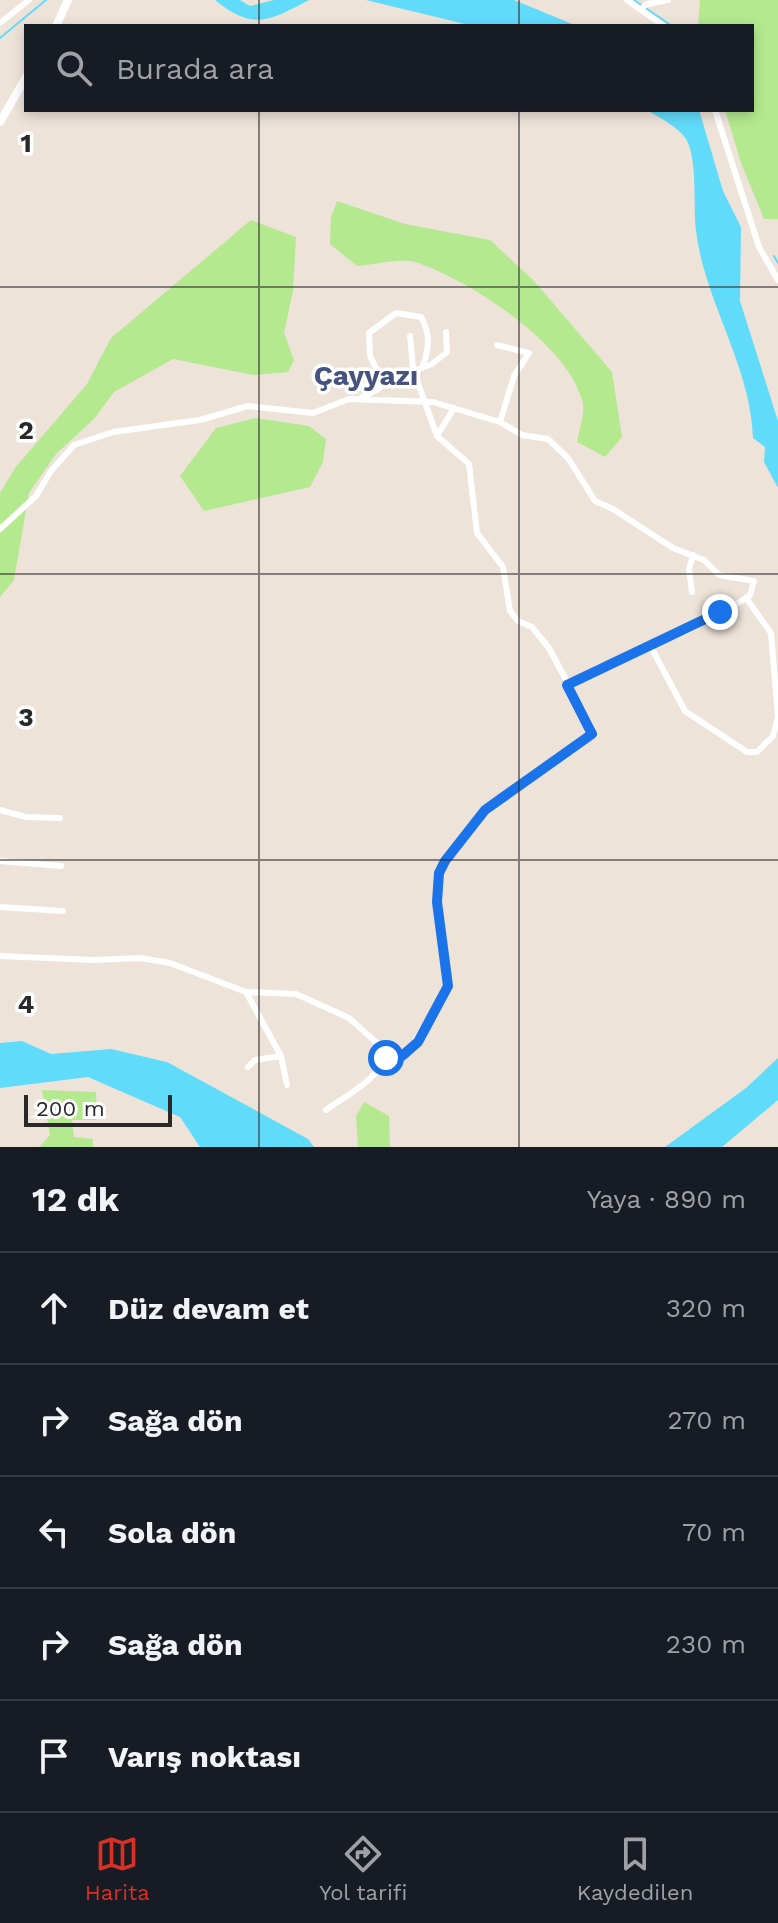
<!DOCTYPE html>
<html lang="tr">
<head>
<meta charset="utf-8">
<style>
	:root { --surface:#171b24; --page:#242831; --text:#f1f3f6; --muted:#9ea1a6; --line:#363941; --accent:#d93025 }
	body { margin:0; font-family:"Work Sans",sans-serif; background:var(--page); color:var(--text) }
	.scale { position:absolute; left:24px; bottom:20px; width:148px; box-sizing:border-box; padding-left:8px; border:4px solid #292929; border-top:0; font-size:22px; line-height:28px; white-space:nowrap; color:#292929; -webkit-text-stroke:6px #fff; paint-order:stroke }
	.stop { position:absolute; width:24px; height:24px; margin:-18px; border:6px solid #1a73e8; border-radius:50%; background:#fff }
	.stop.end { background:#1a73e8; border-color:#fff; box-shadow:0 2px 8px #0008 }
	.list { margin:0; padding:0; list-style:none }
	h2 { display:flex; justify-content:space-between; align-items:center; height:104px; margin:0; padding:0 32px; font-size:34px }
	h2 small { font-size:26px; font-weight:400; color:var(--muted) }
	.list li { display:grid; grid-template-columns:52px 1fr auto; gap:24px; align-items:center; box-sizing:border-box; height:112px; padding:0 32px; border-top:2px solid var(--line) }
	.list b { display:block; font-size:30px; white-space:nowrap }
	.list em { font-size:26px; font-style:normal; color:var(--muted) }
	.icon { flex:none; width:44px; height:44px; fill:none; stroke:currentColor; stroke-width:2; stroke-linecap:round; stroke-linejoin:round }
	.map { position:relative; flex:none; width:778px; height:1147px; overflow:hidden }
	.search { position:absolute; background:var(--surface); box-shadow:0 4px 12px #0003; left:24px; right:24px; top:24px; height:88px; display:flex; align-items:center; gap:20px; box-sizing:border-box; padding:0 28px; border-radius:0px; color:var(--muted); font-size:30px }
	.sheet { height:664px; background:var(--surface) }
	nav { display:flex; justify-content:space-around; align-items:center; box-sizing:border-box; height:112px; border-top:2px solid var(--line); background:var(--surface); font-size:22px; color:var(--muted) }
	nav a { display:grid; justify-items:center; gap:4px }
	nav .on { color:var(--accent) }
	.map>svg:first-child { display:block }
</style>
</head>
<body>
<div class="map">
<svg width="778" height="1147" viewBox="0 0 778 1147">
	<rect width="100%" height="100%" fill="#ede3d9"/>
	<path fill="#b4e990" d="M700,0H778V219H764L741,163L725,110H752V26H698Z
		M337,201L405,224L490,240L534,281L612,372L622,437L605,457L577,442C579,430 586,412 582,400C566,343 472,282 418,263C402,257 374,265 357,266L330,244L331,217Z
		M251,220L296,237L293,291L284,333L294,360L288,372L253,375L173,359L114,392L94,419L56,454L29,493L14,580L0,597V493L15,468L87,384L111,338Z
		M255,418L309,426L326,439L323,462L310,487L204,511L180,476L216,428Z
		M42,1090L96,1092L97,1120H72L74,1137L93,1139V1147H39L50,1135Z
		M364,1102L389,1116L390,1147H358L356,1116Z"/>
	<path fill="#61dbfa" d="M215,0H240L250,6L274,0H309C269,21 253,31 215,0Z
		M366,0H514L577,26H473Z
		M647,110H699L723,191L741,227L740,301L778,421V488L764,462L765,447L753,438C751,366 705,303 696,231C693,207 698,159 686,139C677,126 660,118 647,110Z
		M22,1041L51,1054L111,1049L167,1062L308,1139L314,1147H200L180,1117L88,1077L0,1088V1043Z
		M778,1058V1100L722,1147H665L746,1088Z"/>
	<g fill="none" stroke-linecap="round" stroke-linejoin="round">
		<path stroke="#61dbfa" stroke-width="2" d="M634,0L672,26
			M0,38L46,0
			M774,256L778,263"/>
		<path stroke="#fff" stroke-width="6" d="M627,0L664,26
			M641,9L647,4L668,0
			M0,23L29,0
			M715,110L759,247L778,280
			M383,382L370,356L369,333L396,313L421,317C431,335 429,347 423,366
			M362,397L380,388L383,382L432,364L447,352L446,332
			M500,422L522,435L548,439L568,458L595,501L613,509L673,548L704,560L719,575L754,581L750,595L743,600L689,630L597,668L567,685
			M437,436L454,408
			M0,529L36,496L51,471L74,445L113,432L200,420L248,406L313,413L349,399L433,402L500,422L514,376L529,353L497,345
			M692,592L689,569L693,555
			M746,598L771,633L778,717
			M651,647L685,711L747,752H757L773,736L778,717
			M0,810L26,817L60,818
			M0,861L61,866
			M0,907L63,911
			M0,956L94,960L140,958L170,963L246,992L296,994L349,1018L386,1051C385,1076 344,1097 326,1110
			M246,992L281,1056L287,1085
			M386,1051L402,1056L410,1050L448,986L437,902L439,873L445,861L485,810L589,738L592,729L549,648L532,627L518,621L510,611L503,567L477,533L469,464L437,436L413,369L410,336
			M248,1067L255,1060L281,1056"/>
		<path stroke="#fff" stroke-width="8" d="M56,26L68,0
			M0,122L26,77"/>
	</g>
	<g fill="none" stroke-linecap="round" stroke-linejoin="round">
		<path stroke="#1a73e8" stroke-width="10" d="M386,1058V1051L402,1056L418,1042L448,986L437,902L439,873L445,861L485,810L592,734L567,685L720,612"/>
	</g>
	<path fill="none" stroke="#292929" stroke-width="2" stroke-opacity="0.55" d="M259,0V26M519,0V26M259,110V1147M519,110V1147M0,287H778M0,574H778M0,860H778"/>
	<g text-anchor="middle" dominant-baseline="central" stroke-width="7" stroke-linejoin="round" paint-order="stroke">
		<g font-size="28" font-weight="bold" fill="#45537e" stroke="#fff">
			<text x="366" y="375">Çayyazı</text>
		</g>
	</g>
	<g font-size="26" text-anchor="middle" font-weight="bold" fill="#292929" stroke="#fff" stroke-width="7" stroke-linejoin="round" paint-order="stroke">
		<text x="26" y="152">1</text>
		<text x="26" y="439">2</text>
		<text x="26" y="726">3</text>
		<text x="26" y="1013">4</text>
	</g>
</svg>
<div class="scale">200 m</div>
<div class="stop" style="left:386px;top:1058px"></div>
<div class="stop end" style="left:720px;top:612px"></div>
<div class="search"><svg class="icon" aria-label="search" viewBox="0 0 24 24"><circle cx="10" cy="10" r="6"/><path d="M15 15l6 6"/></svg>Burada ara</div>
</div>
<section class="sheet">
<h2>12 dk<small>Yaya · 890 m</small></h2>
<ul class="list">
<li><svg class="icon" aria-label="ahead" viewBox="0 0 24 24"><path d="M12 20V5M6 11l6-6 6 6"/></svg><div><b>Düz devam et</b></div><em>320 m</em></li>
<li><svg class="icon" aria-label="right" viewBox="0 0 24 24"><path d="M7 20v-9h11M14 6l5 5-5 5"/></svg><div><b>Sağa dön</b></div><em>270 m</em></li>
<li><svg class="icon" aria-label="left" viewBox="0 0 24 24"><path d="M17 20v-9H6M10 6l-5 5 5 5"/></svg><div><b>Sola dön</b></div><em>70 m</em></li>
<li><svg class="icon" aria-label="right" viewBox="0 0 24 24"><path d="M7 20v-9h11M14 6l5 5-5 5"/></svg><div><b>Sağa dön</b></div><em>230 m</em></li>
<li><svg class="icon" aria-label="arrive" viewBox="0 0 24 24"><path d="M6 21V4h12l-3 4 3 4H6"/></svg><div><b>Varış noktası</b></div></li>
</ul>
</section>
<nav>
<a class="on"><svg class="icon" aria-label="map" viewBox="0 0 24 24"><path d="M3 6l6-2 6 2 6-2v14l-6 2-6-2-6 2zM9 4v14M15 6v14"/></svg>Harita</a>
<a><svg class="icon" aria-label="directions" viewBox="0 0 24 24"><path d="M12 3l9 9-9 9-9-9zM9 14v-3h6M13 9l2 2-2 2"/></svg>Yol tarifi</a>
<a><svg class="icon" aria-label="saved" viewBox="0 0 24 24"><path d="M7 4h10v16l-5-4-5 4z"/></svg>Kaydedilen</a>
</nav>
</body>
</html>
